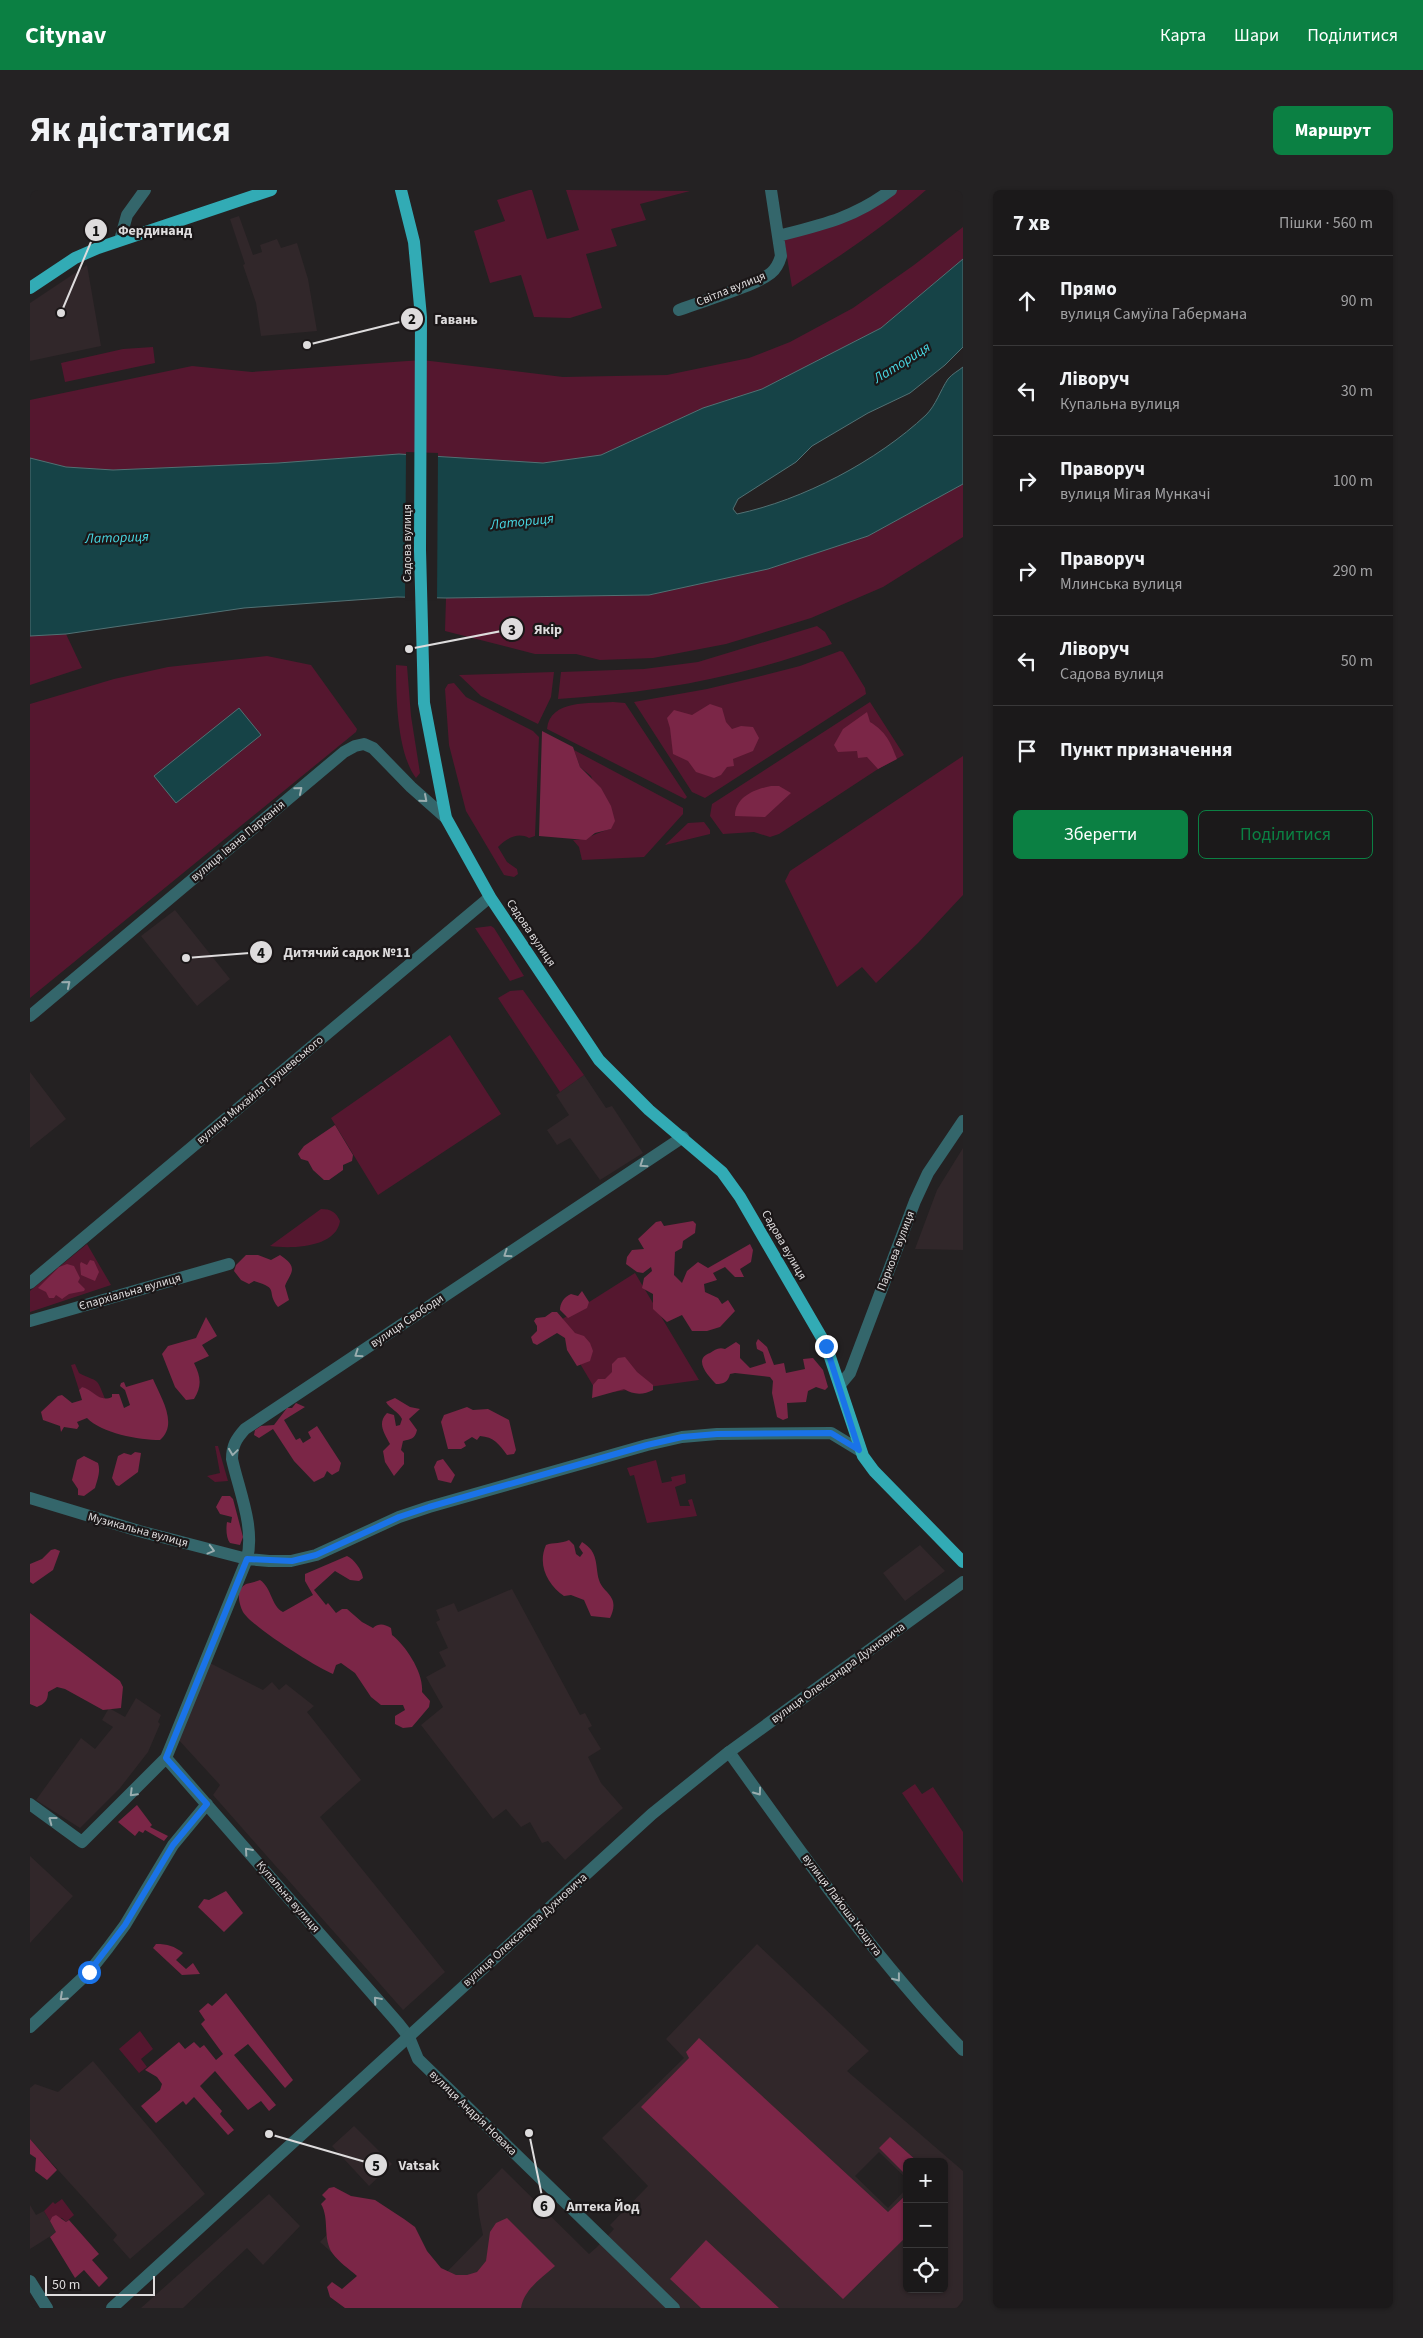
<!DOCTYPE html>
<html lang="uk">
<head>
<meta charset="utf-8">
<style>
	:root { --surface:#1b191a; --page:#242223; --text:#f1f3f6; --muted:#a0a0a2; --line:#393839; --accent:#0b8043 }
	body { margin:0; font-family:"Source Sans 3",sans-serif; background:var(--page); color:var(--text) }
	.controls { position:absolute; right:15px; bottom:15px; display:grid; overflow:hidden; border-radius:8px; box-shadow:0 1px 4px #0004 }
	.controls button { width:45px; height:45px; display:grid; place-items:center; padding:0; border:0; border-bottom:1px solid var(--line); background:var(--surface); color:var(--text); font:25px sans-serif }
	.scale { position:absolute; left:15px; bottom:12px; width:110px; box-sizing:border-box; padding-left:5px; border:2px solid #dedcdd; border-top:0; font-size:14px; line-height:18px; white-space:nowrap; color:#dedcdd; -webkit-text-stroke:4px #1b1718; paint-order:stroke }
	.stop { position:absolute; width:15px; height:15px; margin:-11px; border:4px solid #1a73e8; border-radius:50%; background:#fff }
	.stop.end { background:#1a73e8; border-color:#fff; box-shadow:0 1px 5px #0008 }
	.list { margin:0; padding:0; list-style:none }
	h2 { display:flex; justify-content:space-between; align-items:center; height:65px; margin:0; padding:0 20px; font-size:21px }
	h2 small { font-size:16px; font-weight:400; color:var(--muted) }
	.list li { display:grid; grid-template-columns:32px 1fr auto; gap:15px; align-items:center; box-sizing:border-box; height:90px; padding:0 20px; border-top:1px solid var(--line) }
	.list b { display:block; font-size:19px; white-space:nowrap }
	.list p { margin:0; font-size:16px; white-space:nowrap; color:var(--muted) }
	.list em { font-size:16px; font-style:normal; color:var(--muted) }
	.actions { display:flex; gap:10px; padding:15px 20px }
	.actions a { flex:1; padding:11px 0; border:1px solid var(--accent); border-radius:8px; text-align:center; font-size:18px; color:var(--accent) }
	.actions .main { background:var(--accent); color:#fff }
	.icon { flex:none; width:28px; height:28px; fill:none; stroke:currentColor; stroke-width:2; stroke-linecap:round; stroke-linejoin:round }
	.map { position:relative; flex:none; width:933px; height:2118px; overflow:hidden; border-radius:8px }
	header { display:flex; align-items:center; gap:30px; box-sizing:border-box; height:70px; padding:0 25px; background:var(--accent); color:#fff }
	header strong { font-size:24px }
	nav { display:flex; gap:28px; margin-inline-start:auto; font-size:18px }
	.intro { display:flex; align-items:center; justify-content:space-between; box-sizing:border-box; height:120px; padding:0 30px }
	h1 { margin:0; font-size:35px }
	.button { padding:12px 22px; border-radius:8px; background:var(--accent); color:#fff; font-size:18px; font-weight:700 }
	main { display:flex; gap:30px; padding:0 30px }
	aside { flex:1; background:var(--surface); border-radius:8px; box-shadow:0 1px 4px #0004 }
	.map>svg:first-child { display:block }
</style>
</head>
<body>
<header>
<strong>Citynav</strong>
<nav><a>Карта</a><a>Шари</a><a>Поділитися</a></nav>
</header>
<div class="intro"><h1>Як дістатися</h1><a class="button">Маршрут</a></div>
<main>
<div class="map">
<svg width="933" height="2118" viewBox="0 0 933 2118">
	<rect width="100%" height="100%" fill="#242122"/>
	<path fill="#31272a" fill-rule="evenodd" d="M209,26L223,65L232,62L230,55L247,49L251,58L267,53L278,89L287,141L231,146L226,113L213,75L215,74L200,29Z
		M57,75L71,156L0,171V113Z
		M145,720L200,789L167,816L111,746Z
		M0,882L36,929L0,958Z
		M554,885L576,918L582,916L613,963L570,990L540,948L527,955L517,940L539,925L526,905Z
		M933,958V1060L885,1059L907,1000Z
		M890,1355L915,1381L875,1411L853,1383Z
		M482,1399L550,1525L555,1523L562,1536L558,1538L571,1559L558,1567L571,1593L593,1618L535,1670L518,1651L512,1653L500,1632L491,1637L476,1619L463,1629L391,1535L413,1517L396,1487L416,1476L409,1462L418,1458L406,1432L410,1430L406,1420L424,1413L428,1422Z
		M176,1471L233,1500L242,1492L249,1500L256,1494L284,1516L277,1522L331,1590L290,1627L415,1782L373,1820L183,1605L190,1595L146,1547Z
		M106,1508L131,1525L128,1532L130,1534L118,1562L90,1598L50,1638L6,1610L51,1548L65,1559L83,1537L72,1530L79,1518L95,1527Z
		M0,1666L43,1706L0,1753Z
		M727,1754L839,1861L817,1881L933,1981V2110L927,2118H333L348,2104L290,2052L327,2013L411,2088L453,2045L449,2025L447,2004L472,1978L559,2064L567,2057L584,2039L580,2035L618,1996L572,1948L654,1868L636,1849ZM849,1962L877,1989V1972H914V2099H877V1998L858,2018L825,1986Z
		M63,1871L175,2004L100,2069L83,2050L87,2045L0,1949V1898L5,1894L28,1902Z
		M324,1936L362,1974L339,1996L302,1956Z
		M239,2004L270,2036L233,2075L217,2058L153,2118H111Z
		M0,2015L6,2025L14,2021L27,2042L0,2059Z"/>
	<path fill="#55172f" d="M499,0H502L517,49L549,40L536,0L660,1L610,14L616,30L581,39L587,56L556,64L572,118L540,128L504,127L491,85L460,93L444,41L475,31L467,10Z
		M867,0H896C854,37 809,67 762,97L754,49L848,14Z
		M933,37V69L851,138L732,199L673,218L571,265L513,273L369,264L248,273L83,280L36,277L0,268V210L162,176L222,182L392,170L533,187L637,185L719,168L760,152L823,118L884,75Z
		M123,157L125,173L35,192L31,173L93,159Z
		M933,294V347L853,397L781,428L696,454L623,468L570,470L546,464H505L415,441L416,408L619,405L738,379L838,346Z
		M787,436L795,442L802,454C713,487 623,503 528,509L531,482L614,479L668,472Z
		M36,444L52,478L0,495V446Z
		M810,461L813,462L835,498L836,504L675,608L662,602L604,512L677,499L727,487L770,476Z
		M237,466L281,475L327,539L326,542L0,808V514L84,489L138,477Z
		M366,475L377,476L381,526L390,583L386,588C367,563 366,506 366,475Z
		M524,482L521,507L508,534L451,506L429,485Z
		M424,493L436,507L503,541L509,547L505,646L499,648C488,642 477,648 468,657L477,672L487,679L488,684L484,687L474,685L436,621L419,555L415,499L418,494Z
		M583,512L595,513L655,604L657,607L655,609L517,539C520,509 560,514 583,512Z
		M840,512L874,565L848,579L749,644L740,647L724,642L693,644L680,626L682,614Z
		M544,560L653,618V624L614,667L552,670L549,657L543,650C557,650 567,642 581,639L561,586L550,577Z
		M933,566V705L888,753L846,793L832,777L807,797L755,691L760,681Z
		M674,632L680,640V644L635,655L658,633Z
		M461,736L464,738L494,786L480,791L445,738Z
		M493,800L554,885L530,902L468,808L480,801Z
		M420,845L471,924L348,1005L301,928Z
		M291,1019C301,1019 306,1022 310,1031C306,1058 261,1059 240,1056Z
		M57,1054L81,1095L0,1122V1101Z
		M605,1083L669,1190L568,1204L526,1133Z
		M45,1174L49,1183C68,1193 66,1185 75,1209L65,1206L52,1197L49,1200L41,1175Z
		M185,1256H188L198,1291L185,1292L177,1286L190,1283Z
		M626,1270L632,1293L642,1291L641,1287L655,1284L656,1293L645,1297L650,1316H660L658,1310L662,1309L667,1326L617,1333L604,1285L600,1286L597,1278Z
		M885,1594L892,1604L903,1597L933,1642V1693L872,1603Z
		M110,1841L123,1859L111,1869L117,1877L109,1883L89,1859Z
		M32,2009L44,2025L36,2032L32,2028L22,2027L20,2031L14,2021L23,2012L25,2014Z"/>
	<path fill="#7b2647" d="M680,514L692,518L696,532L702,539L711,536L723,537L729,548L723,561L703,569L704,576L697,577L691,585L684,588L666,582L658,571L643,564L640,538L637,528L644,520L662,525Z
		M837,522L840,532C856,542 860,551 867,569L848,579L837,567L828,568L827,561L808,562L804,555L813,539Z
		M512,541L543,557L550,577L571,598L581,616L585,631L581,639L565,643L556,650L509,646Z
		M741,596H749L761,603L735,627L705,626C705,607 725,599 741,596Z
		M305,935L323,965L322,971L313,975V980L299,990H294L283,980L278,971L271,969L268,964L274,956Z
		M631,1031L634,1036L663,1031L666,1034L665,1043L653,1051L652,1058L645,1062L644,1085L652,1093L657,1081L668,1072L678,1078L720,1054L723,1060L721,1072L710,1079L714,1087H705L695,1077L683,1083L687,1090L674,1094L675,1102L688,1108L692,1114L698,1110L705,1121L690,1137L677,1141H662L652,1125L637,1132L623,1119V1104L612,1098L614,1088L622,1081L621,1077L613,1083L607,1082L596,1074L597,1067L602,1060L614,1059L608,1049L626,1032Z
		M216,1065H228L241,1070L250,1065C270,1078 260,1083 255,1096L259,1110L248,1117C235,1101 251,1099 224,1091L219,1094L211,1090L204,1081L206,1075Z
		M60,1070L64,1071L69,1082L65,1091L51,1085L50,1074L51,1072L57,1075Z
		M37,1074L44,1076L50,1088L48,1092L55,1099L54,1101L39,1104L32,1109L26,1105L24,1108H19L16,1102L8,1098L29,1077Z
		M552,1101L559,1112L557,1118L538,1128L530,1120C530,1113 534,1107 541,1104L548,1106Z
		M522,1122H527L545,1143L554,1146L560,1153L563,1161L560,1171L547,1176L537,1160L535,1148L527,1143L507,1155L503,1153L501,1147L507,1141V1136L504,1131L506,1128L515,1127Z
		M176,1127L187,1146L172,1155L179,1166L164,1173C171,1187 172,1196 164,1209L156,1210L145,1197L132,1164L138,1156L166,1148Z
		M728,1149L737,1157L744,1175L754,1173L756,1183L775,1179L773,1169L783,1168L793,1180L798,1197L795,1200L786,1197L778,1201L776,1212L757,1213L758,1228L753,1230L747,1227L742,1203L743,1191L740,1187L705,1183L700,1184C698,1192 694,1194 686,1194C679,1187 662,1169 680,1163C685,1160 688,1157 695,1159L706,1152L710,1155V1168L720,1178L736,1173L733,1162L727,1159L726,1153Z
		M595,1167L607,1182L623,1195V1200C614,1205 603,1205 594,1199L562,1208L563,1195L568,1189H575L582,1182V1174L588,1168Z
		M123,1189C130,1206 149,1234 130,1250C109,1250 71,1243 57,1228L47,1232L49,1236L47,1239L34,1237L31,1242L30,1236L13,1230L11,1222L28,1206L32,1205L42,1213L52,1210L49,1200L52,1197C62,1199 69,1213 82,1207V1204H89L94,1218L100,1215L95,1200L90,1196L91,1193L94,1192L96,1197Z
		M365,1208L380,1217L390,1219L379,1229L387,1240C385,1249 381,1249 373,1251L371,1260L374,1263V1274L364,1286L355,1272L353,1261L360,1254C354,1243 347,1233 357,1223L364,1225L366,1236L370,1235L372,1229C368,1221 360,1219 356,1212Z
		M266,1213L275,1217L254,1230L266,1250L270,1248L273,1253L281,1248L278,1242L287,1236L311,1273L309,1281L302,1285L297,1281L294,1287L284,1292L264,1271L243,1239L229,1248L224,1245L225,1240L231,1236L244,1235L257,1218H262Z
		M437,1217L443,1220L458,1219L479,1230L486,1260L484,1264L477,1265C469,1254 464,1247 450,1246L447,1250L442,1247L434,1252L436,1256L431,1259H418L411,1232L414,1225Z
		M105,1262L111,1263L108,1282L89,1296L86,1295L82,1288L88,1266L94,1263L101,1265Z
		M54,1266L68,1273C71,1281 67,1291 65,1298L54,1306L48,1305V1299L42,1290L47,1270Z
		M413,1269L425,1285L421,1293L408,1290L404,1277L407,1271Z
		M192,1306H200L203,1309L213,1347L210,1355L200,1353C196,1348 196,1338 197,1332L201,1333L202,1327L190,1324L186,1317Z
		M539,1350L544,1355L546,1364L550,1367L553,1363L549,1357L552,1352C569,1362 565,1375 569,1390C571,1398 579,1402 582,1409C585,1415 583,1422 580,1428L561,1426L554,1410L541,1405L534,1406C518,1395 507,1375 516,1355C524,1352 531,1354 539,1350Z
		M25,1359L30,1361L23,1380L3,1394L0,1392V1374L12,1369L21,1360Z
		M317,1366C324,1369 332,1380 333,1388L329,1391L320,1390L305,1381L284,1400L296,1415L298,1413L306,1423L312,1419H317L332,1432L343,1438C349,1433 354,1434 361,1438L362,1445C376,1456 394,1483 392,1502L400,1511L399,1517L382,1537L373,1538L365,1534V1526L375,1520L373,1515H351L341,1507L325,1483L311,1473L306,1475L303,1484C287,1478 221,1436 213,1422C209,1414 205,1400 216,1394C219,1393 226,1392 230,1390C242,1398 241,1416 253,1422L283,1405L275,1391V1384Z
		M0,1423L90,1491L93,1497L91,1518L73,1520L35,1499L27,1497L18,1502C18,1511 14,1514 7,1517L0,1514Z
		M107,1615L122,1635L120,1637L138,1646L134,1651L115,1640L113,1643L109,1641L105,1646L88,1632Z
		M196,1701L213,1723L194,1742L168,1717L174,1709L179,1710Z
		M126,1754C138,1754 144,1756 153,1763L146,1770L156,1779L163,1773L170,1784L152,1785L123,1758Z
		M196,1803L263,1890L255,1898L218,1854L204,1865L246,1915L239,1921L231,1911L218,1920L185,1881L170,1896L192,1921L190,1924L204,1940L198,1945L164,1907L156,1915L153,1911L126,1933L111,1916L130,1900L132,1894L127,1887L115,1880L149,1852L155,1859L164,1852L170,1858L174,1855L186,1870L193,1864L171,1834L175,1830L169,1821L178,1813L182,1816Z
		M669,1848L858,2022L877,2004V2046L813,2109L611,1917L659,1868L656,1862Z
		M860,1947L888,1972H877V1986L849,1958Z
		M0,1949L27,1980L17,1990L5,1981L6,1968L0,1964Z
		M304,1997L321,2006L345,2010L374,2029L385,2037L397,2061L411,2078L426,2085H437L447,2082L456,2071L460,2042L466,2033L477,2028L525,2076C512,2088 494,2099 491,2118H315L300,2107L297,2097L302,2092L312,2099L327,2086C319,2079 309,2072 303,2064C292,2049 300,2029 291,2014L296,2009L292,2005L299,1998Z
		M26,2025L36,2032L39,2030L69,2064L62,2070L78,2088L69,2097L54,2080L45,2088L20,2047L26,2042L20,2031L22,2027Z
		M676,2050L749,2118H671L640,2089Z"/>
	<path fill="#164347" stroke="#527174" d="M933,69V157L915,175L880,203L838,223L782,256L766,272L708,309L703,319L707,324C773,310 847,271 896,225C906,215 910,201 918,189C922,184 928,181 933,177V294L838,346L738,379L619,405L416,408L367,407L214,418L36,444L0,446V268L36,277L83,280L248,273L369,264L513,273L571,265L673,218L732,199L851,138Z
		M209,518L231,545L146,613L124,586Z"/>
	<path fill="#242122" d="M376,262L408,263L407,411L375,410Z"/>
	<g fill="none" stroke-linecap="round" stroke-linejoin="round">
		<path stroke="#34666b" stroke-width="12" d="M748,46C791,35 824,28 861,0
			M649,120C672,111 723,97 741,83C747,78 749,73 751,66L741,0
			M0,826L314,562L325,556L334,554L343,558L381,597L416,628
			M0,1093L460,707
			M0,1131L199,1074
			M810,1195L820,1183L885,1011L898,983L933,931
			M0,1308L109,1341L217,1369L239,1371H261L286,1365L369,1327L399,1317L617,1255L652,1247L687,1244L801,1243L829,1260
			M699,1562C773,1665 845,1769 933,1860
			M136,1568L368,1833L379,1847L388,1869L644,2118
			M0,1614L52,1652L136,1568L217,1369C225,1337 209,1301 202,1269C202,1256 206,1249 215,1239L653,947
			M0,1837L59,1782L78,1758L95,1735L143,1655L177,1614
			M0,2091L17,2118"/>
		<path stroke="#34666b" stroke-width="12" d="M90,50L97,25L115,0
			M82,2118L622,1624L699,1562L933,1392"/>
		<path stroke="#32abb5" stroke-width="12" d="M371,0L384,52L391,127L390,360L394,513L416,628L460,707L569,870L619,920L692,982L710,1007L796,1155L833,1266L844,1281L933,1372
			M0,98L45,68L68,58L241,0"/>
	</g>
	<defs><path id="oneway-chevron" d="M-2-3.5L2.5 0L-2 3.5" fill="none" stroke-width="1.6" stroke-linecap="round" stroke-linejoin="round" transform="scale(1.25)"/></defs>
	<g stroke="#9aadaf">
		<use href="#oneway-chevron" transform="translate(269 600) rotate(-40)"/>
		<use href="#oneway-chevron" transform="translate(394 609) rotate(41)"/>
		<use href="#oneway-chevron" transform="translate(37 794) rotate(-40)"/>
		<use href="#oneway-chevron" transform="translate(613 974) rotate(146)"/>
		<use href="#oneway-chevron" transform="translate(477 1064) rotate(146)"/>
		<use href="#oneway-chevron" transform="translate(328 1164) rotate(146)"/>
		<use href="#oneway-chevron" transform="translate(203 1262) rotate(98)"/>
		<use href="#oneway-chevron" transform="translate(181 1360) rotate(15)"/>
		<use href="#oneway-chevron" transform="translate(728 1602) rotate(54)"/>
		<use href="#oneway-chevron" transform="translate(103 1603) rotate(135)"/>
		<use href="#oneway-chevron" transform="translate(22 1630) rotate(-143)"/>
		<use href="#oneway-chevron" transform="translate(218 1661) rotate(-131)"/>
		<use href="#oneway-chevron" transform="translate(867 1788) rotate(52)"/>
		<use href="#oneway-chevron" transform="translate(33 1807) rotate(137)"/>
		<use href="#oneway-chevron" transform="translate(347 1810) rotate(-131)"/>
	</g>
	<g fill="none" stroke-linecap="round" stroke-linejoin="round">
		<path stroke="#1a73e8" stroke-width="6" d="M59,1782L95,1735L143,1655L177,1614L136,1568L217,1369L262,1371L286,1365L369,1327L399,1317L617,1255L652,1247L687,1244L801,1243L829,1260L796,1156"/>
	</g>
	<g text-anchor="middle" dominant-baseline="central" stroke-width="4.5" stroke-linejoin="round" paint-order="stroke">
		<g font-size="12" fill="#dedcdd" stroke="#1b1718">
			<text transform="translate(701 99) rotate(-22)">Світла вулиця</text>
			<text transform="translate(377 353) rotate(-90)">Садова вулиця</text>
			<text transform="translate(208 651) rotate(-40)">вулиця Івана Парканія</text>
			<text transform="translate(501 743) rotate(56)">Садова вулиця</text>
			<text transform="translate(230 900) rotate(-40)">вулиця Михайла Грушевського</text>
			<text transform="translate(754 1055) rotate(60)">Садова вулиця</text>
			<text transform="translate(866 1061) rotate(-69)">Паркова вулиця</text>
			<text transform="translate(100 1102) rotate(-16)">Єпархіальна вулиця</text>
			<text transform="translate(377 1131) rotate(-34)">вулиця Свободи</text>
			<text transform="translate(108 1340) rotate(15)">Музикальна вулиця</text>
			<text transform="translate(808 1483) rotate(-36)">вулиця Олександра Духновича</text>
			<text transform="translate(258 1707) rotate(49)">Купальна вулиця</text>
			<text transform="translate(812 1715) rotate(53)">вулиця Лайоша Кошута</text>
			<text transform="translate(495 1740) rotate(-42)">вулиця Олександра Духновича</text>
			<text transform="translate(443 1923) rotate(44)">вулиця Андрія Новака</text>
		</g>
		<g font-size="14" font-style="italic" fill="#48dae5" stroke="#1b1718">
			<text transform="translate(872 173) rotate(-32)">Латориця</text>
			<text transform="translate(492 332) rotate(-6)">Латориця</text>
			<text transform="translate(87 348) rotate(-2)">Латориця</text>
		</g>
	</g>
	<path fill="none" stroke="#dedcdd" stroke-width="2" d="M31 123L66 40M277 155L382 129M379 459L482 439M156 768L231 762M239 1944L346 1975M499 1943L514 2016"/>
	<g fill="#dedcdd" stroke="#1b1718" stroke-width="2">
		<circle cx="31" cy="123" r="5"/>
		<circle cx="277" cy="155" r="5"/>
		<circle cx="379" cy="459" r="5"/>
		<circle cx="156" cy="768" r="5"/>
		<circle cx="239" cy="1944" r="5"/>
		<circle cx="499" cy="1943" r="5"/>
		<circle cx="66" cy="40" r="12"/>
		<circle cx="382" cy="129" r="12"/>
		<circle cx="482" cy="439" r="12"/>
		<circle cx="231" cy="762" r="12"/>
		<circle cx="346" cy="1975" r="12"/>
		<circle cx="514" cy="2016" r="12"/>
	</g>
	<g font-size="15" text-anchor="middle" font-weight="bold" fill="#111">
		<text x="66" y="46">1</text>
		<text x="382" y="134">2</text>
		<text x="482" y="445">3</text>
		<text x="231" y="768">4</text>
		<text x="346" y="1981">5</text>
		<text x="514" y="2021">6</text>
	</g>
	<g font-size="14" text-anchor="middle" font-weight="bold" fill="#dedcdd" stroke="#1b1718" stroke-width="4.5" stroke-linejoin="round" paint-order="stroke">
		<text x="125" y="45">Фердинанд</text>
		<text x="426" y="134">Гавань</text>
		<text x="518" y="444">Якір</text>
		<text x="317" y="767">Дитячий садок №11</text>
		<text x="389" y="1980">Vatsak</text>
		<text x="573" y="2021">Аптека Йод</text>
	</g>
</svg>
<div class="controls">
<button>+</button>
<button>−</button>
<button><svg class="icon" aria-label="locate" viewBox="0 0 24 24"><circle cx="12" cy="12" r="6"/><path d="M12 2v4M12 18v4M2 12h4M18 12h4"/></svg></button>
</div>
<div class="scale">50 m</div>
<div class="stop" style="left:59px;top:1782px"></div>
<div class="stop end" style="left:796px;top:1156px"></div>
</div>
<aside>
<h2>7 хв<small>Пішки · 560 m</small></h2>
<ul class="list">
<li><svg class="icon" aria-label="ahead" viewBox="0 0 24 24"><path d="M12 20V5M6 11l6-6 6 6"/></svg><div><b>Прямо</b><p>вулиця Самуїла Габермана</p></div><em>90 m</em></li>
<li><svg class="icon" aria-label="left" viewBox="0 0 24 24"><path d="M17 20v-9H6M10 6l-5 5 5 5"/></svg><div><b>Ліворуч</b><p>Купальна вулиця</p></div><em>30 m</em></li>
<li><svg class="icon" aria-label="right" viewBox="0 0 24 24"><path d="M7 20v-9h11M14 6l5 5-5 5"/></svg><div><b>Праворуч</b><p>вулиця Мігая Мункачі</p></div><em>100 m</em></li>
<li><svg class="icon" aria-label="right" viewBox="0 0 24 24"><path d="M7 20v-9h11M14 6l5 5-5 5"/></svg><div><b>Праворуч</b><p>Млинська вулиця</p></div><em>290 m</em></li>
<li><svg class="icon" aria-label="left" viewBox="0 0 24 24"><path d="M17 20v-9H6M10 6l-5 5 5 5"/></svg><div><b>Ліворуч</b><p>Садова вулиця</p></div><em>50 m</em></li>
<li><svg class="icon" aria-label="arrive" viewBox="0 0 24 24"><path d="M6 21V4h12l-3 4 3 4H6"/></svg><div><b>Пункт призначення</b></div></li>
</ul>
<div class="actions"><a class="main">Зберегти</a><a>Поділитися</a></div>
</aside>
</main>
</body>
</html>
